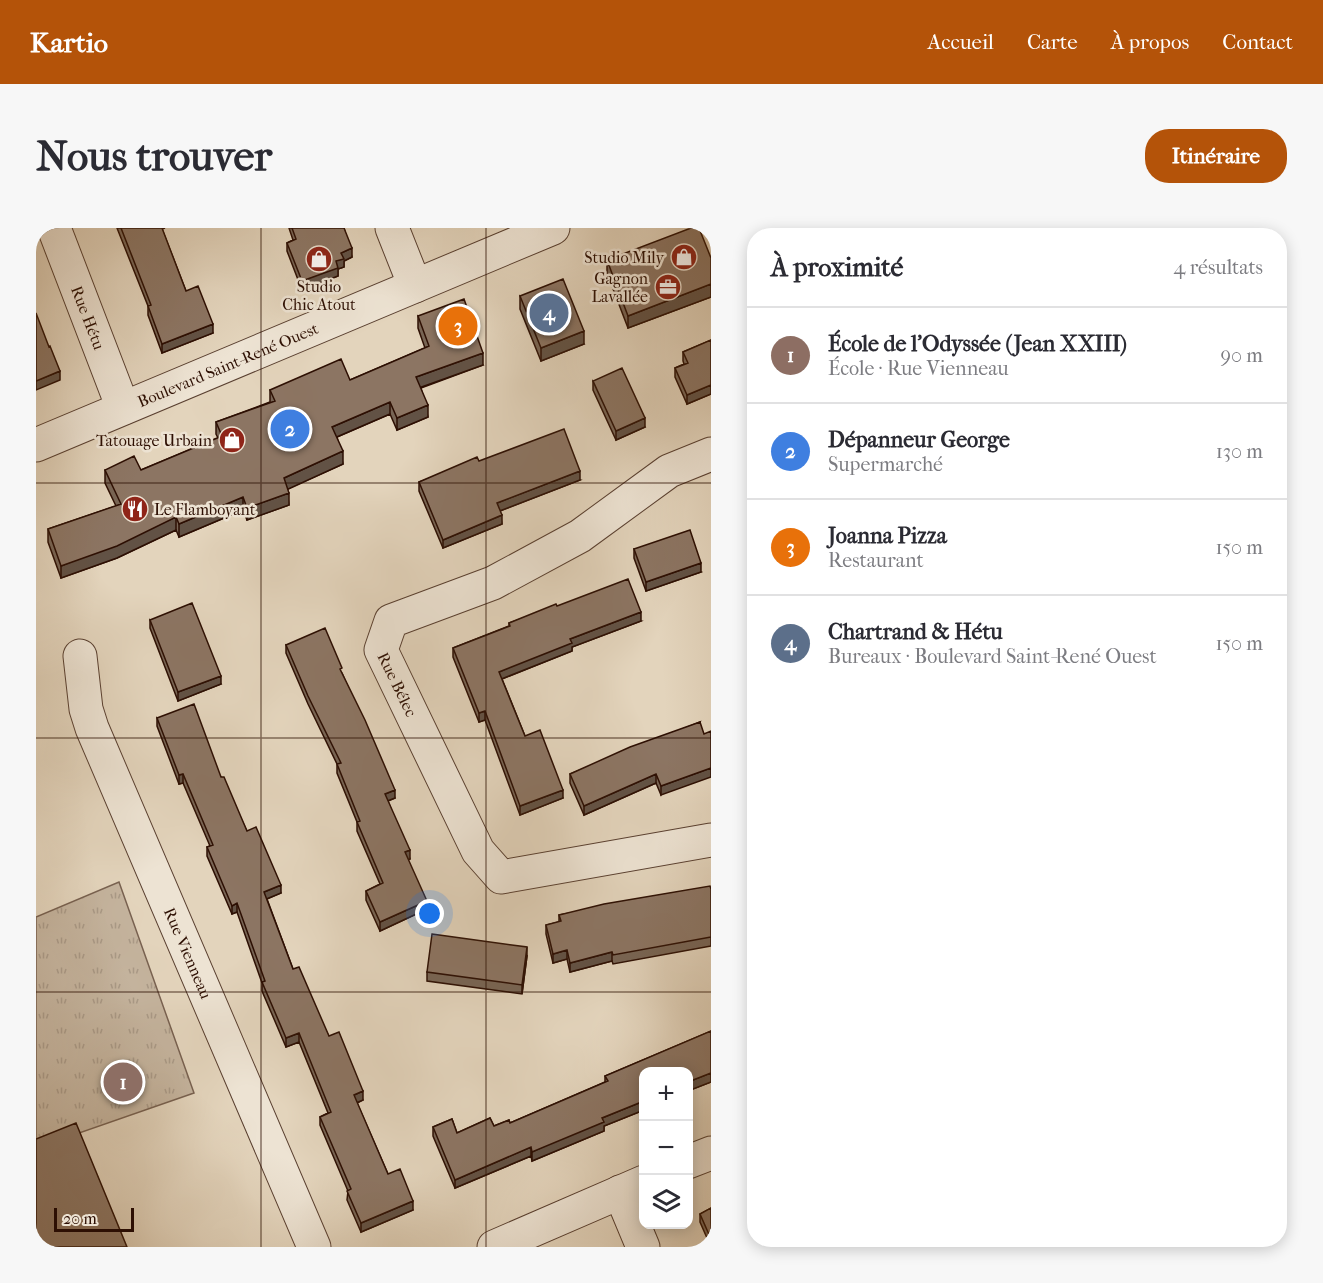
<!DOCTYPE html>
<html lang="fr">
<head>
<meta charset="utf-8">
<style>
	:root { --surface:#fff; --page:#f7f7f7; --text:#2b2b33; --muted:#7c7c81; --line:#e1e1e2; --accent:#b45309 }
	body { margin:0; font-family:"IM FELL French Canon",serif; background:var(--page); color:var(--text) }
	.controls { position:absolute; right:18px; bottom:18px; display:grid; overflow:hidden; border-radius:12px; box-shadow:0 3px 15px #0003 }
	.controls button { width:54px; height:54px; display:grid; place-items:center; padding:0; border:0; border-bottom:2px solid var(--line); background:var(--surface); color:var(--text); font:30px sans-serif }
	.scale { position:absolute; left:18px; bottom:15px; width:80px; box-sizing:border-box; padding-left:6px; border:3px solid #2d0f03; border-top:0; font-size:16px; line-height:21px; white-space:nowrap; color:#2d0f03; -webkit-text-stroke:4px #ede3d3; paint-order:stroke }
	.you { position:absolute; left:394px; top:686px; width:21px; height:21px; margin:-15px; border:4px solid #fff; border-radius:50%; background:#1a73e8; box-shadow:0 0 0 9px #1a73e833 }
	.badge { display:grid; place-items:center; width:39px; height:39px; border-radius:50%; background:var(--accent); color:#fff; font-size:20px; font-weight:700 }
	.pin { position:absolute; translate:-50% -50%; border:3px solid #fff; box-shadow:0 2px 6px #0006 }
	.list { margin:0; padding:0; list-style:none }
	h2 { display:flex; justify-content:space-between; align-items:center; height:78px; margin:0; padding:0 24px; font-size:26px }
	h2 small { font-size:20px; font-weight:400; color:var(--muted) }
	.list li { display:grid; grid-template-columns:39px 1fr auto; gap:18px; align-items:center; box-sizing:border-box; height:96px; padding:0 24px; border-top:2px solid var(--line) }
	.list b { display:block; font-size:22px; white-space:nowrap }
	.list p { margin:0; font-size:20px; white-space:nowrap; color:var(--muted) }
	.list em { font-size:20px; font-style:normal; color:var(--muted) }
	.icon { flex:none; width:33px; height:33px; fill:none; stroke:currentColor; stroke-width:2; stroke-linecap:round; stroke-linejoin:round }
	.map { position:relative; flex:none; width:675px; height:1019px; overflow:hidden; border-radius:24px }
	header { display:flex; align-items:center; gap:36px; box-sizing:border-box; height:84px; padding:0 30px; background:var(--accent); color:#fff }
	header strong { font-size:28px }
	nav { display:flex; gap:33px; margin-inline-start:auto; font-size:21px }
	.intro { display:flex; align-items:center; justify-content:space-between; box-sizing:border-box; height:144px; padding:0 36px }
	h1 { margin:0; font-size:42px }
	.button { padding:15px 27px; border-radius:24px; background:var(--accent); color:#fff; font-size:21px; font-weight:700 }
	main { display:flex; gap:36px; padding:0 36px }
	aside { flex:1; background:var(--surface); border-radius:24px; box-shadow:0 3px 15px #0003 }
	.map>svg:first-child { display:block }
</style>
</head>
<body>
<header>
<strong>Kartio</strong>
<nav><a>Accueil</a><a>Carte</a><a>À propos</a><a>Contact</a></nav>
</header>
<div class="intro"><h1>Nous trouver</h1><a class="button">Itinéraire</a></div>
<main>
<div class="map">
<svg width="675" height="1019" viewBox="0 0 675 1019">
	<defs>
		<pattern id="park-tufts" width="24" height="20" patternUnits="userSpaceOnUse" patternTransform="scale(1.5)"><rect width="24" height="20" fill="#c4b39d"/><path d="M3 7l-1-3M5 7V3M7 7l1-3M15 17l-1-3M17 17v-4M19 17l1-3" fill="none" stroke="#a99986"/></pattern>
	</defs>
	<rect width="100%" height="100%" fill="#e3d4bc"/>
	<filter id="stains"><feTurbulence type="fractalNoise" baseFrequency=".00333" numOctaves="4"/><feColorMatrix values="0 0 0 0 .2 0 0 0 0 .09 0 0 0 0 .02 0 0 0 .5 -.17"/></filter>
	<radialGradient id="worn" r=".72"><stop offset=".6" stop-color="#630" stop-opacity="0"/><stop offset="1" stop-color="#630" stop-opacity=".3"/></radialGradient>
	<path fill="url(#park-tufts)" stroke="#786150" stroke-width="1.5" d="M83,654L158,865L0,920V689Z"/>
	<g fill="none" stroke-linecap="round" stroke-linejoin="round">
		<defs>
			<g id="minor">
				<path id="s1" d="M18,0L87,180"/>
				<path d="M356,0L379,58"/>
				<path id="s2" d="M0,217L517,0"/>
				<path id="s3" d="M675,226L633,243L544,308L457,355L355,393L345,422L442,623L465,649L675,612"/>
				<path id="s4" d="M44,428L50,481L56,500L278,1019"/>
				<path d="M652,934L675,925"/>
				<path d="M584,964L607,1019"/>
				<path d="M458,1019L608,954"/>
			</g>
		</defs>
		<use href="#minor" stroke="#5a4031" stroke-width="35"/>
		<use href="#minor" stroke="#ede3d3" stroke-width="33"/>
	</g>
	<path fill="#786555" stroke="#2d0f03" stroke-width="1.5" d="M81,0H129L126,1L150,63L177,105L126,125L112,87V78Z
		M253,0H308L316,29L308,33V39L302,41V48L266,62L251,23V15L257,12Z
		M675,30V69L592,100L571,45V32Z
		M484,68L548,116L505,133L484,81Z
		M382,88L447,137L385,160L392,189L361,202L354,186L301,209L307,236L251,261L253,277L211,292L207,282L143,309L140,302L81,330L25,350L12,314V301L80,278L69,255V242H105L182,210L180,206V194L234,174V162L314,152L389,120L382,100Z
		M675,112V166L651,176L639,149V140L648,136L647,133V124Z
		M557,153L609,199L580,212L557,162Z
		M443,233L544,252L464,283L466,296L407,320L383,263V254Z
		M598,321L665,344L610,363L598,330Z
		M521,378L605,393L536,419V423L466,451L489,508L527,570L484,587L449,492L443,494L417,429V420L473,398V395Z
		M114,392L185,456L142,473L114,400Z
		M250,417L306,445L359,570L352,573L374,631L372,632L391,681L344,703L330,672V663L344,656L321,603V594L301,545V536L272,476L250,425Z
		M121,490L185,549L211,603L245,665L231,671L257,741L327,872L321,875L352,946L377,982L325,1004L311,972L312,963L284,897V889L292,885L263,814L250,819L226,763V755L201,684L196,686L171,628V619L174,618L147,555L143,556L121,498Z
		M664,494L625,567L620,555L548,587L534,555V546Z
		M675,661V718L577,736L576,733L534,744L531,731L517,735L510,706V697L523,694V687Z
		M491,728L486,766L391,753V744Z
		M675,803V854L652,863V843H608V882L568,898V903L496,933L495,928L419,960L397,908V899L416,891L421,905L454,890L458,898L473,892L474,895L569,854V848Z
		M675,980V1019L664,994V986Z"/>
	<path fill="#625245" stroke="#2d0f03" stroke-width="1.5" d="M316,20V29L308,33V39L302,41V48L266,62V53L300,33L305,25Z
		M675,56V69L592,100V88Z
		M177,96V105L126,125V116Z
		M548,103V116L505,133V120Z
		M447,125V137L380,161V149Z
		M24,143V152L0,162V153Z
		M675,157V166L651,176V167Z
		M354,174V186L296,211V199Z
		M392,177V189L361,202V190Z
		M609,190V199L580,212V203Z
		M307,223V236L248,263V250Z
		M544,243V252L461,284V275Z
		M253,265V277L211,292V280Z
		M207,269V282L143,309V296Z
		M466,287V296L407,320V312Z
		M140,289V302L81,330L25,350V338Z
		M665,335V344L610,363V354Z
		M605,384V393L536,419V423L463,452V444L534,411Z
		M185,448V456L142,473V464Z
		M449,483V492L443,494V485Z
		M675,540V549L625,567V558Z
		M147,546V555L143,556V547Z
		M620,546V555L548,587V578Z
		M359,562V570L349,574V566Z
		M527,562V570L484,587V578Z
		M374,622V631L369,633V624Z
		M245,657V665L228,672V664Z
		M391,673V681L344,703V694Z
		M201,675V684L196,686V678Z
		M491,719V728L486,766V757Z
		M531,722V731L517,735V726Z
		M576,724V733L534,744V735Z
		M263,805V814L250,819V810Z
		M675,845V854L652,863V854Z
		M327,863V872L318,876V867Z
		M608,873V882L568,898V903L496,933V924L566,890Z
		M495,919V928L419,960V952Z
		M377,973V982L325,1004V995Z"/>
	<path fill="#8c7563" stroke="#2d0f03" stroke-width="1.5" d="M85,0H126L150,63L162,58L177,96L126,116L112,78L115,77Z
		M256,0H308L316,20L305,25L308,31L300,33L302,40L266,53L251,15L260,11Z
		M655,0H663L675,30V56L592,88L571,32Z
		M527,51L548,103L505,120L484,68Z
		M428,71L447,125L380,149L392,177L361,190L354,174L296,199L307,223L248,250L253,265L211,280L207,269L143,296L140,289L81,318L25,338L12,301L85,276L69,242L98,228L105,242L186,208L180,194L239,173L234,162L305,131L314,152L393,118L382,88Z
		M0,85L13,119L14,118L24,143L0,153Z
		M675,112V157L651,167L639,140L652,135L647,124Z
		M586,140L609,190L580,203L557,153Z
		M528,201L544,243L461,275L466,287L407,312L383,254L441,229L443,233Z
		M654,302L665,335L610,354L598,321Z
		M592,351L605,384L534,411L536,415L463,444L489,508L504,502L527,562L484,578L449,483L443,485L417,420L474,398L473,395L520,376L521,378Z
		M156,375L185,448L142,464L114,392Z
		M289,400L306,440L304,441L329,492L359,562L349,566L374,622L369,624L391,673L344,694L330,663L347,655L321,594L324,593L301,536L305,535L272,468L250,417Z
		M158,476L185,549H188L211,603L220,599L245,657L228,664L257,741L263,739L293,808L303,804L327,863L318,867L352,946L364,941L377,973L325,995L311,963L315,961L284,889L295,884L263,805L250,810L226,754L229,753L201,675L196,678L171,619L177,617L147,546L143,547L121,490Z
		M664,494L668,506L675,503V540L625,558L620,546L548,578L534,546L594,519Z
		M674,658L675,661V709L577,727L576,724L534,735L531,722L517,726L510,697L525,693L523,687L568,676Z
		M396,706L491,719L486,757L391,744Z
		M675,803V845L652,854V843H608V873L566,890L568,894L496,924L495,919L419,952L397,899L416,891L421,905L454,890L458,898L473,892L474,895L572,853L569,848Z
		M40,895L91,1019H0V911Z
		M675,980V1011L664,986Z"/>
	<path fill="none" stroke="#2d0f03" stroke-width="1.5" stroke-opacity="0.55" d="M225,0V1019M450,0V1019M0,255H675M0,510H675M0,764H675"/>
	<defs>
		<symbol id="shop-disc" viewBox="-11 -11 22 22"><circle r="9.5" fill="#8f2418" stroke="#ede3d3"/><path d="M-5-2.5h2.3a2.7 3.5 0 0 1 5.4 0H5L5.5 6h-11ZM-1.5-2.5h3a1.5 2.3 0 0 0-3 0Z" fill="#fff"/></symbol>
		<symbol id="office-disc" viewBox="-11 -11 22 22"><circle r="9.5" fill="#8f2418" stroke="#ede3d3"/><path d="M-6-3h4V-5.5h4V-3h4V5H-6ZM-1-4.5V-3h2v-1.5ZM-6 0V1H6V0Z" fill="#fff"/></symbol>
		<symbol id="restaurant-disc" viewBox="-11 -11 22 22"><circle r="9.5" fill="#8f2418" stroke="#ede3d3"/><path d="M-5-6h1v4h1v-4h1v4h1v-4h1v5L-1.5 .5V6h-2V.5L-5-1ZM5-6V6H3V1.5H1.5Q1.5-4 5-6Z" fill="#fff"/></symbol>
	</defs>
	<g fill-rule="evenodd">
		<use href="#shop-disc" x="633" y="14" width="30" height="30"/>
		<use href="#shop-disc" x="268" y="16" width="30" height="30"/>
		<use href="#office-disc" x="617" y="44" width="30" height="30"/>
		<use href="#shop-disc" x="181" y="197" width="30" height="30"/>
		<use href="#restaurant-disc" x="84" y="266" width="30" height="30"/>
	</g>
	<g text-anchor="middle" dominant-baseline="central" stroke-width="5" stroke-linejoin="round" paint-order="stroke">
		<g font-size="16" fill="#2d0f03" stroke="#ede3d3" text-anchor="end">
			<text x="628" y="29">Studio Mily</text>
			<text x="612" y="50">Gagnon<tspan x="612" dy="18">Lavallée</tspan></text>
			<text x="283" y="58" text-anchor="middle">Studio<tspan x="283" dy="18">Chic Atout</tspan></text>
			<text x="176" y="212">Tatouage Urbain</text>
			<text x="118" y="281" text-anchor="start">Le Flamboyant</text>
		</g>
		<g font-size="16" fill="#2d0f03" stroke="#ede3d3">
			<text stroke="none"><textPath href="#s1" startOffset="96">Rue Hétu</textPath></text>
			<text stroke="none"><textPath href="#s2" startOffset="208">Boulevard Saint-René Ouest</textPath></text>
			<text stroke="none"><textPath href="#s3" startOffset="432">Rue Bélec</textPath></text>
			<text stroke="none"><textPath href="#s4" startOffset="318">Rue Vienneau</textPath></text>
		</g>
	</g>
	<rect width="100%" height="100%" filter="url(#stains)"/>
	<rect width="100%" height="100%" fill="url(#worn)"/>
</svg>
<div class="controls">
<button>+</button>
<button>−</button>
<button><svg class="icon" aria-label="layers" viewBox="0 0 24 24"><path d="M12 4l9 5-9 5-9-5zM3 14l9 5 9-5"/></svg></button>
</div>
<div class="scale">20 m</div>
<div class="you"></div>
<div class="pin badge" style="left:87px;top:854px;background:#8d6e63">1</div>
<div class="pin badge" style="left:254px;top:201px;background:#3f7fe0">2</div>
<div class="pin badge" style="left:422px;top:98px;background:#e8710a">3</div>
<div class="pin badge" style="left:513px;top:85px;background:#5c6f8a">4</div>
</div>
<aside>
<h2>À proximité<small>4 résultats</small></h2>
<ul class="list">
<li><span class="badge" style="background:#8d6e63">1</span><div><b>École de l'Odyssée (Jean XXIII)</b><p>École · Rue Vienneau</p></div><em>90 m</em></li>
<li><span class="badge" style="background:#3f7fe0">2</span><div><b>Dépanneur George</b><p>Supermarché</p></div><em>130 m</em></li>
<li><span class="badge" style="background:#e8710a">3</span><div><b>Joanna Pizza</b><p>Restaurant</p></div><em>150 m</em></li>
<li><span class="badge" style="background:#5c6f8a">4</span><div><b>Chartrand &amp; Hétu</b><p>Bureaux · Boulevard Saint-René Ouest</p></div><em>150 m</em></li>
</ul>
</aside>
</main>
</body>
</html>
